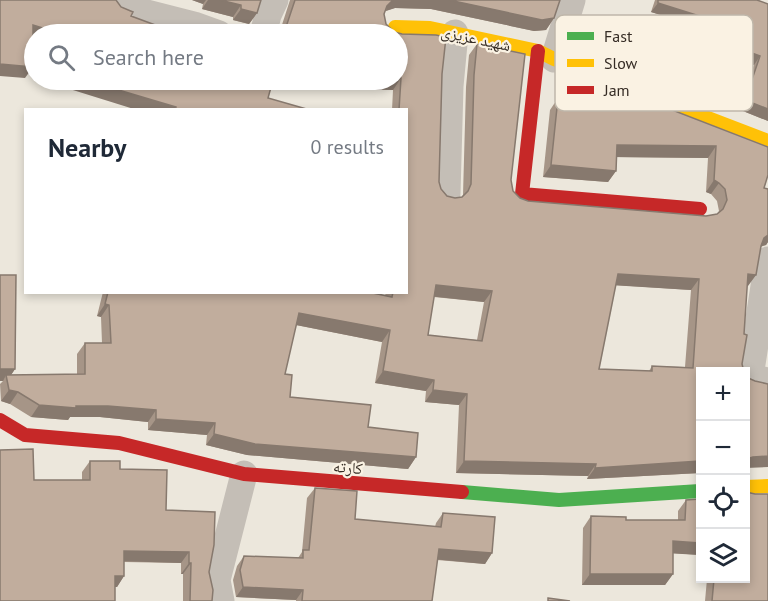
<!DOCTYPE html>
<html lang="en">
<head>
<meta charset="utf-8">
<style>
	:root { --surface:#fff; --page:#f6f6f7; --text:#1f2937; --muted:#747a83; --line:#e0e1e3 }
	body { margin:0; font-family:"PT Sans","Noto Naskh Arabic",sans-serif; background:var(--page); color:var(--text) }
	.controls { position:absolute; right:18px; bottom:18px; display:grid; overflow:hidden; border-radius:0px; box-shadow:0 3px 9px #0003 }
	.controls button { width:54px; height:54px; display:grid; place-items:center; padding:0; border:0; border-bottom:2px solid var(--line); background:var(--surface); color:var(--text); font:30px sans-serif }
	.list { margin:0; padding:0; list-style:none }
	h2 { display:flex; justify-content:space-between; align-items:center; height:78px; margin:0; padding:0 24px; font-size:26px }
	h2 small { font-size:20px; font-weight:400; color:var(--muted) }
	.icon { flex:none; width:33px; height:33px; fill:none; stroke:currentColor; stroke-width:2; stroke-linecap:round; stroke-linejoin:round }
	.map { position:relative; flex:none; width:768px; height:601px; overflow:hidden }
	.search { position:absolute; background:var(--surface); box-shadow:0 3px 9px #0003; left:24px; top:24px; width:384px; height:66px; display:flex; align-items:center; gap:15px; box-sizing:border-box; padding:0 21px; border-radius:33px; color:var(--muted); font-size:22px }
	.panel { position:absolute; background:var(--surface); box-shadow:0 3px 9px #0003; left:24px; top:108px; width:384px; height:186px; border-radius:0px }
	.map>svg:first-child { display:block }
</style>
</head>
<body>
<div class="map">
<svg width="768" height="601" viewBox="0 0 768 601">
	<rect width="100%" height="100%" fill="#ece7dc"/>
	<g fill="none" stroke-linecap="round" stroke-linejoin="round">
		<path stroke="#bdb7ae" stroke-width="4" stroke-dasharray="3 3" stroke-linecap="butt" d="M707,88L718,49"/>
		<path stroke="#c4beb6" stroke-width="27" d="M123,7L194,25L219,34
			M263,34L268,15L275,0
			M554,59L572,0
			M447,194L450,86L455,33
			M768,260L750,377L768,381
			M221,601L217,580L244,474"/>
		<path stroke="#4caf50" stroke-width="14" d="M462,492L559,500L700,491"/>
		<path stroke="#ffc107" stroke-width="14" d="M395,27L430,28L538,51L554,59L768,141
			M746,487L768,486"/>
		<path stroke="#c62828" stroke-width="14" d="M538,51L522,194L700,209
			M0,420L25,435L119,443L244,474L462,492"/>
	</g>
	<path fill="#a69587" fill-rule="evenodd" d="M192,0H261L257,13L249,24L233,20V17L202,9L203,4Z
		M290,0H560L554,18L546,30L534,31L431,9L395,8L385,11L384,14L386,24L394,32L402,34L436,35L446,37L442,74L439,182L441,189L447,196L455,198L462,197L463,195L466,87L469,55L477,44L525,54L511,180L513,191L520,198L528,201L706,216L717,214L719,211L717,201L711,194L706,192L708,158L617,157L616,171L608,182L543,177L550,110L558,98L602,104L662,106L768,147V175L764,188L768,189V242L766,245L760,247L756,275L747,286L744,334L747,335L742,364L744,372H700V473L587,479L588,476L456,473L459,405L425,402L426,391L375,383L382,342L296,325L285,374L292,375L290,397L371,405L368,427L418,433L416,457L408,469L247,455L206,445L207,435L148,430V422L100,417H70L68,420L31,417L10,404L1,401L0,384L3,381H0V275H16L15,369L11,375H77V354L85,343H102L101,317L97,316L103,292H368L385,296L386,292H406V110H392L393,90L356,89V85L342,80H398V34H279ZM615,285L691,290L685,367L652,366L649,371L599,369ZM434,297L484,302L477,340L428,335Z
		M655,0H757L768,121L738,109L754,65L713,50L719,33L651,12Z
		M641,42L686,89L628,67L633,52Z
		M90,461L120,469L166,510L209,572L212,601H183V574H181V563L124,562V576L117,587L34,480H82V472Z
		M315,488L355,519L435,527L436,523L443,513L492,553L485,564L437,560L432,601H296V600L236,597L233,580L237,566L244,556L298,558L302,552L307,498Z
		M700,499V555L673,553V574L665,585H582L583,528L591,516L626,520H678V511L686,500Z
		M707,579H746L768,601H705Z"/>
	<path fill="#87796e" d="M192,0H206L203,4Z
		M208,0H220L241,5L233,17L202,9Z
		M393,0H449L554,18L546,30L534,31L431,9L395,8L386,11L387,6Z
		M658,3L725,24L719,33L651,12Z
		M241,9L257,13L249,24L233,20Z
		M33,25L62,34H34V40L25,37Z
		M719,41L760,56L754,65L713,50Z
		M635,57L693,79L686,89L628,67Z
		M0,64L33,67L25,78L0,76Z
		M398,78H401L393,90L356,89L363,80H398Z
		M64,80H85L176,107L174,110H137L60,86Z
		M342,80H361L356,85Z
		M745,100L768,109V121L738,109Z
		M617,145L716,146L708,158L609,157Z
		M551,165L616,171L608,182L543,177Z
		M714,180L719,183L711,194L706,192Z
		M768,235V242L766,245L762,246L756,250L764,238Z
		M618,274L699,279L691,290L610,285Z
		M748,274L756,275L748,286L740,285Z
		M436,285L492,291L484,302L428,296Z
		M105,304L109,305L101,317L97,316Z
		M299,313L390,330L382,342L291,324Z
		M0,369H15L7,381L6,375L3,381H0Z
		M383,371L434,380L426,391L375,383Z
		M9,390L18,392L10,404L1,401Z
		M433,390L467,394L459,405L425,402Z
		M39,405L108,406L156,410L148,422L100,417H70L68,420L31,417Z
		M156,419L215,423L207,435L148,430Z
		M214,434L416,457L408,469L247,455L206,445Z
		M768,456V467L746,468V459L753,457Z
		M464,461L596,464L588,476L456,473Z
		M700,461V473L587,479L595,468Z
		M673,541L700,543V555L665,553Z
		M439,549L492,553L485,564L432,559Z
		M124,551L189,552L181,563L117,561Z
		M189,563H191L183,574H181Z
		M590,574H673L665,585H582Z
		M115,576H124L117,587H107Z
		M243,587L303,590L296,600L236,597Z"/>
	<path fill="#c1ad9d" stroke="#87796e" stroke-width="1.5" fill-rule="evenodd" d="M0,0H116L121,7L133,12L131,16L158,26L156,32L162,34H62L33,25V67L0,64Z
		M220,0H261L257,13L241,9V5Z
		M295,0H393L387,6L384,14L386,24L394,32L402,34L436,35L446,37L442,74L439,182L441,189L447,196L455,198L462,197L468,191L471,184L474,75L477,44L525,54L511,180L513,191L520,198L528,201L706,216L717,214L723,209L727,200L725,189L719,183L714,180L716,146L617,145L616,171L551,165L558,98L602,104L662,106L768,147V175L764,188L768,189V235L764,238L761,246L756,275L748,274L744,334L747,335L742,364L744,372H700V461L595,468L596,464L464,461L467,394L433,390L434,380L383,371L390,330L299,313L285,374L292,375L290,397L371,405L368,427L418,433L416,457L255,444L214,434L215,423L156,419V410L108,406H76V408L39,405L18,392L9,390L6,375L85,374V343H111L109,305L105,304L108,292H368L392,297L393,292H406V110H399L401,78H398V34H280L283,33L286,27ZM618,274L699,279L693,368L652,366V371L599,369ZM436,285L492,291L482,341L428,335Z
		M449,0H560L554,18L542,20Z
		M658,0H757L768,4V109L745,100L760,56L719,41L725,24L658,3Z
		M85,80H273L268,98L310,110H175L176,107Z
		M0,275H16L15,369H0Z
		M746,374L748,378L755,381L768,384V456L753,457L746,459Z
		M33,449L34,480H90V461H120V469L167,470L166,510L215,512L214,545L209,572L213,590L212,601H190L191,563H189V552L124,551V576H115V601H0V450Z
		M315,488L357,491L355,519L441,527L443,513L495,517L492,553L439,549L432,601H302L303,590L243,587L240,570L244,556L303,558V550H309Z
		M746,492L755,494H768V601H712L714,579H746Z
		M700,499V543L673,541V574H590L591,516L626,517V520H685L686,500Z
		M548,598L570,601H548Z"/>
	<g text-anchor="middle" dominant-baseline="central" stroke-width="4.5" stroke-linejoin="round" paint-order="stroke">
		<g font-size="16" fill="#352c25" stroke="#faf2e3">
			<text transform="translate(476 38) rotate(12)">شهید عزیزی</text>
			<text transform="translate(348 467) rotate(5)">کارته</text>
		</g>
	</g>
	<rect x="555" y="15" width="198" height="96" rx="9" fill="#faf2e3" stroke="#bfb7aa" stroke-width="1.5"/>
	<rect x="567" y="32" width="27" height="8" fill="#4caf50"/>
	<rect x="567" y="59" width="27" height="8" fill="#ffc107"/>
	<rect x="567" y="86" width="27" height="8" fill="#c62828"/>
	<g font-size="16" fill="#352c25">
		<text x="604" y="42">Fast</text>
		<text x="604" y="69">Slow</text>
		<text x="604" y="96">Jam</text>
	</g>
</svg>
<div class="controls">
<button>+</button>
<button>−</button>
<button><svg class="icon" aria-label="locate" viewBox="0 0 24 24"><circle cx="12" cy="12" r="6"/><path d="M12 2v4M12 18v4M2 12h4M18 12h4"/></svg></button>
<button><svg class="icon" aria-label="layers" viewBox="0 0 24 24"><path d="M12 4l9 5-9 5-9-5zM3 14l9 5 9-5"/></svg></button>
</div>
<div class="search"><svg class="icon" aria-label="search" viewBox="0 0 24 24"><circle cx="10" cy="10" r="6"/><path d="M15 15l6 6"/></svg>Search here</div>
<section class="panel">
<h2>Nearby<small>0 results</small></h2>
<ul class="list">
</ul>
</section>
</div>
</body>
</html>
